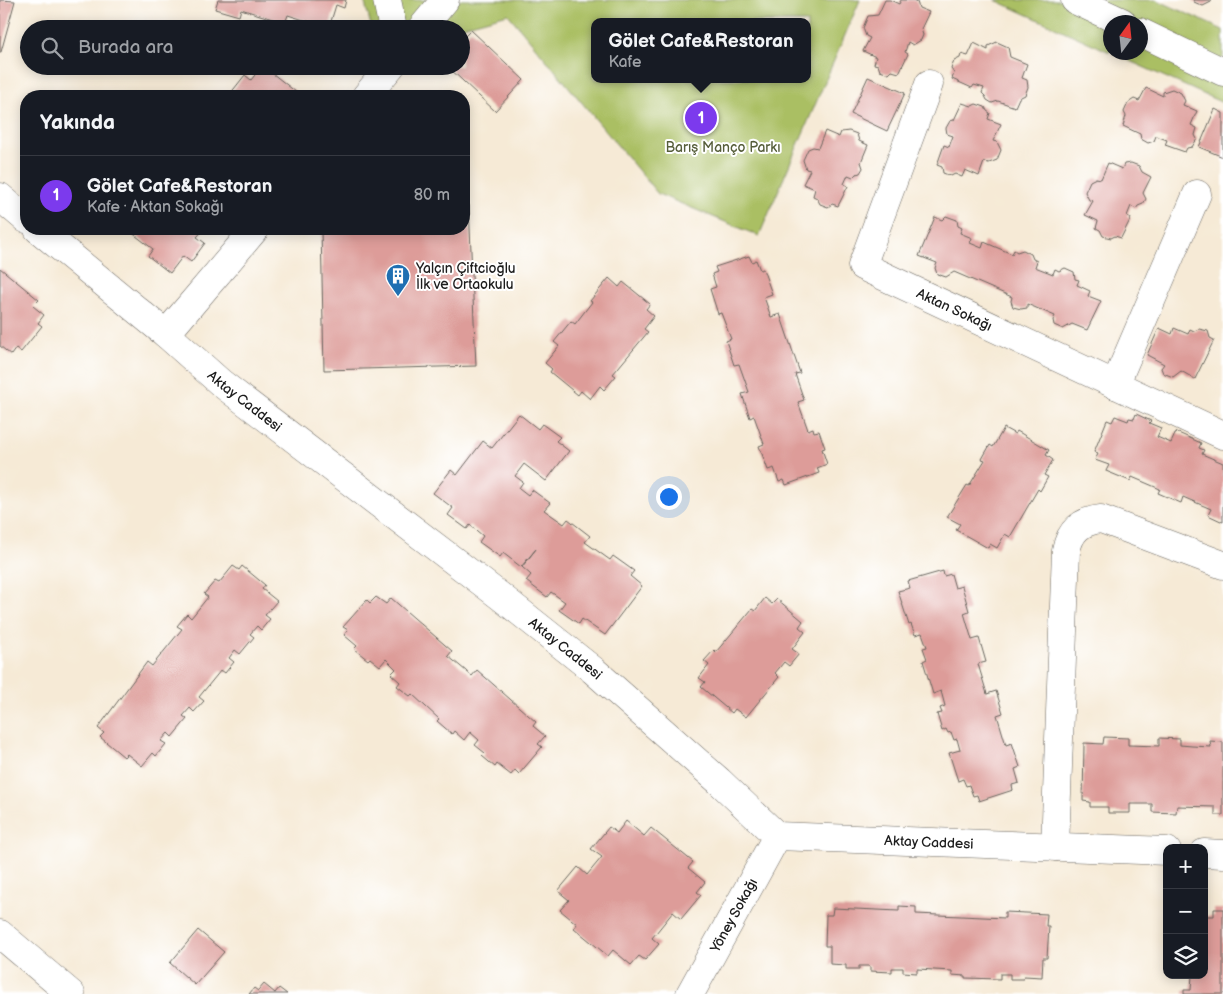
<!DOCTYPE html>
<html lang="tr">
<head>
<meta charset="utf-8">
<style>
	:root { --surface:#171b24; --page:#20242c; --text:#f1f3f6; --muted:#9ea1a6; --line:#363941; --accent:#7c3aed }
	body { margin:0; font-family:"Balsamiq Sans",sans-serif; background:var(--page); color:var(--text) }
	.controls { position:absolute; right:15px; bottom:15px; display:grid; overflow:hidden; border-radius:10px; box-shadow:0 2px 12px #0003 }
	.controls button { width:45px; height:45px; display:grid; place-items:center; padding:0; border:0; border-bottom:1px solid var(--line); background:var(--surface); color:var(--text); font:25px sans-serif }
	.compass { position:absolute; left:1103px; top:15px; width:45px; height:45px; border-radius:50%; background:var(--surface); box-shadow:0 2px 12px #0003; rotate:15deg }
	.you { position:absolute; left:668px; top:496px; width:18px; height:18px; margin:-12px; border:4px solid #fff; border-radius:50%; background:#1a73e8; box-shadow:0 0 0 8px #1a73e833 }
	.badge { display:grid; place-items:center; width:32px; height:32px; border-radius:50%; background:var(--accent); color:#fff; font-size:16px; font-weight:700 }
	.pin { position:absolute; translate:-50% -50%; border:2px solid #fff; box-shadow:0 1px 5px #0006 }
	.popup { position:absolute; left:591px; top:18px; width:220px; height:65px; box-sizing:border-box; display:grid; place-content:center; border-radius:10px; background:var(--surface); filter:drop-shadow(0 1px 4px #0005); font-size:16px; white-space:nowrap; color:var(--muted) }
	.popup b { font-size:19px; color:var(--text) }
	.popup::after { content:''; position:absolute; left:50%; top:100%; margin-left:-10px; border:10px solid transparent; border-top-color:var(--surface) }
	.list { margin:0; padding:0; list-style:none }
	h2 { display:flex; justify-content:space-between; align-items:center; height:65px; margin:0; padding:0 20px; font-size:21px }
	h2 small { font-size:16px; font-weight:400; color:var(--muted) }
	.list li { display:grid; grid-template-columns:32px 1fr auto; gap:15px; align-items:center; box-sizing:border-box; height:80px; padding:0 20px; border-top:1px solid var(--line) }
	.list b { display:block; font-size:19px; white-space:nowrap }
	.list p { margin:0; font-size:16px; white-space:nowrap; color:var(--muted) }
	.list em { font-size:16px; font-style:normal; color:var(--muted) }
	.icon { flex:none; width:28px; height:28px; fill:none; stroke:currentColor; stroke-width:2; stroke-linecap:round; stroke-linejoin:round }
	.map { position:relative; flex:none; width:1223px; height:994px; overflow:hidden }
	.search { position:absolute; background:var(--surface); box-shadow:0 2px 12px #0003; left:20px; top:20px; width:450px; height:55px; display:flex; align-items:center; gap:12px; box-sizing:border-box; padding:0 18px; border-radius:28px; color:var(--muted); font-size:19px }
	.panel { position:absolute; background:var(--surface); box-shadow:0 2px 12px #0003; left:20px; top:90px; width:450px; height:145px; border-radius:20px }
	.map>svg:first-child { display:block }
</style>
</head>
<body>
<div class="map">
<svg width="1223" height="994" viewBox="0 0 1223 994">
	<rect width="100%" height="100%" fill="#fff"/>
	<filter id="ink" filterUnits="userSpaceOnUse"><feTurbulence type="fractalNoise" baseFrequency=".02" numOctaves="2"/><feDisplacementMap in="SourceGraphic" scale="10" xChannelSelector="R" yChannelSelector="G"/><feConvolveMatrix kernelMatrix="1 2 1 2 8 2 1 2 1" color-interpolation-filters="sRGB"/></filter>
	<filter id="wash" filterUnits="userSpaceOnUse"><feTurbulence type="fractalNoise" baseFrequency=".0096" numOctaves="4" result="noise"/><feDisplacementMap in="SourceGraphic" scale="20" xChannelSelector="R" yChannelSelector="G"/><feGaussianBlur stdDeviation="1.12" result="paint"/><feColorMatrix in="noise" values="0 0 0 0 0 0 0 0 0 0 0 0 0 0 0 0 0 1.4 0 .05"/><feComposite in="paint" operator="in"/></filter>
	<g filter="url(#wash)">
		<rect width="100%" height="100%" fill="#f6ead6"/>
		<path fill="#aabf64" stroke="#636e40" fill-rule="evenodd" d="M364,0H860L759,236L658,194L508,14L452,29H372ZM595,22H807V79H595Z
			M995,0H1157L1223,30V103L1112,53L1140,52V22H1110V52Z"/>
		<g id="blocks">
			<path fill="#dd9c99" d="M0,0L15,1L1,52H0Z
				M218,0H346L344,8L336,5L329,28L288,15L285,23L241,9L239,16L215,9Z
				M885,0H890L899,4L901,0H913L917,2L919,8L929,12L921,29L923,35L921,40L913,45L908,42L905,52L908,54L899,73L892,71L889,74L880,71L878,65L874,64L876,57L863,51L870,38L866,36L863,28L868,16L878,15Z
				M1193,0H1212L1211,2L1203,6L1194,2Z
				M471,30L524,80L495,111L447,66H461V40Z
				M997,42L1008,47L1010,57L1027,64L1022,78L1027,80L1028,87L1025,95L1019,98L1015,107L998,101L992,103L987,100L985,96L982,93L984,88L974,85L972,88L952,79L954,73L951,69L954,61L960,58L961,54L968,56L974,43L988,50V46Z
				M262,66H263L301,96H234L230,94L245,75L251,80Z
				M868,77L905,93L887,131L851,114Z
				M1146,88L1163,96V92L1172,89L1181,93L1185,101L1183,105L1197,111L1191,125L1197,128L1195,135L1197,139L1192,147L1187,148L1185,152L1165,145L1167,140L1156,136L1154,141L1148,143L1141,139L1140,134L1123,126L1126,116L1124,112L1128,103L1134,99L1139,101Z
				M962,103L972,106L976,104L985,107L987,111L990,113L988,119L1001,124L993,141L997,142L1001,150L997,160L989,163L984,162L979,176L965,170L962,177L955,174L951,176L943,173L942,167L937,165L944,145L949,147L953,136L947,134L946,128L950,121L954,120Z
				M1215,109L1223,113V157L1199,147Z
				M825,131L839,137L841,132L849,131L857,134L859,141L868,145L861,162L863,168L860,173L856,174L853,177L848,175L844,184L848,186L838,206L832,204L828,207L820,204L817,198L813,196L815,189L803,184L810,170L806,169L803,160L808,149L813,147L818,148Z
				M1108,163L1122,169L1124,164L1131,163L1139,166L1142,172L1151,177L1143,193L1146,199L1143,204L1138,206L1136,209L1131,206L1127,216L1131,218L1121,238L1115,236L1111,238L1103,236L1100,230L1096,228L1098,221L1085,215L1093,201L1089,200L1085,192L1090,181L1096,178L1101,179Z
				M464,205H469L476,366L324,370L321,229H464Z
				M946,216L957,220L958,226L962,228L960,233L972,238L970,243L982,248L984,242L1012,254L1014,250L1017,252L1023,250L1031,254L1033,259L1037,261L1035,267L1053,274L1055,269L1059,271L1065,268L1074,272L1075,279L1079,280L1077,285L1090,291L1088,296L1101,301L1087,330L1072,324L1063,329L1054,325L1053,320L1055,316L1027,304V308L1021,309L1013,307L1011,301L1012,297L954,272L946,277L937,274L935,268L937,263L919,256L935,217L942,220Z
				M127,229H204L197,237L205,243L191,262L183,256L170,273L148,256L153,249Z
				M749,256L752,262L756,260L760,270L763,269L772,294L764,297L771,317L780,314L800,373L795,374L804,400L798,402L808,430L813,428L814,432L819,431L825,448L822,449L827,464L817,468L819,473L786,485L784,480L779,482L774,468L768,470L759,446L764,444L754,416L750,418L742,394L749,392L739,364L734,365L726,341L731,339L721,313L718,314L710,289L716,287L712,274L717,272L715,267Z
				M0,268L39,300L33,306L44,315L38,323L42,326L21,352L16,348L11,355L0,346Z
				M609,278L619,287L623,282L650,304L646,309L654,316L644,329L648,332L613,374L616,376L604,390L600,386L590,399L581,391L578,395L550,372L552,369L545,363L559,346L554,342L571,321L575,324L592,302L590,301Z
				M1159,328L1172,334L1174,328L1188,334L1190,329L1194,331L1199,329L1208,331L1210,338L1214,340L1195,379L1181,371L1173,377L1163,373L1161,368L1164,364L1147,355Z
				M519,414L538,429L542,424L560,437L556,441L569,451L546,481L524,464L515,476L523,482L519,488L528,495L532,490L550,503L544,510L564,524L568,519L590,536L585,542L610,560L613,556L634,571L630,576L642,586L605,635L582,619L579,624L559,610L565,602L551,592L547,597L526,581L531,575L522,567L536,549L521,567L503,553L500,557L479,542L483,536L470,525L467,529L448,515L453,508L433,493L451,470L457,475L483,441L492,448Z
				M1136,414L1151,421L1149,423L1161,428L1157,437L1171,443L1176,432L1201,443L1199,448L1204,450L1202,454L1223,463V522L1208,515L1211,509L1183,497L1181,503L1158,493L1160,489L1132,477L1130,481L1106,471L1109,465L1095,460L1098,454L1094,452L1107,420L1112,422L1115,416L1128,421L1129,418L1134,419Z
				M1004,428L1015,434L1017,431L1049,450L1046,455L1053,460L1044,475L1048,477L1040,491L1038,489L1010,537L1005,534L997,548L990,544L988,548L956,530L960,524L947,517L967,485L969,486L985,460L982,459L990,445L993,447Z
				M233,566L239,570L242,566L265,585L262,589L277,601L265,615L270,619L261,630L257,626L250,634L254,637L240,654L235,650L229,658L234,662L225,673L221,670L199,697L204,701L194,712L190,708L183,716L187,719L172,737L168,733L161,741L166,744L156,756L153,753L142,766L127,754L124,757L100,737L104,733L98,728L147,662L152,666L182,629L177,626L187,614L191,618L208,597L204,594L215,581L219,583Z
				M943,571L944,576L951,574L955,588L962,586L969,611L964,613L972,640L979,638L986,662L978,664L987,694L996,691L1003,713L997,715L1006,745L1012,743L1020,767L1015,769L1019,783L1012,785L1013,790L979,801L977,795L973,796L969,785L966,786L963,779L958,781L949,753L960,750L957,739L954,740L951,732L948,733L946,729L942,731L937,714L942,713L940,708L945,706L941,691L933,694L923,661L927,659L923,648L927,647L922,633L915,635L911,624L909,625L898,591L910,588L908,581Z
				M376,597L386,604L391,598L452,651L448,656L472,676L477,670L536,722L533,726L545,736L538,744L542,747L519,774L515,770L511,775L497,764L495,767L482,756L485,753L475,745L479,740L470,732L464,740L454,731L452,734L437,721L439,719L412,694L410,696L397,686L400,682L391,674L396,669L386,659L380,666L370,658L368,660L354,649L357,646L344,635L348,630L343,627L367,600L370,603Z
				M765,598L772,604L777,599L803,621L799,627L805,632L792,649L799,654L789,666L784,662L775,673L779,677L746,717L735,709L732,713L701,687L705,682L699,678L709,665L704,661L714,650L716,652L752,609L755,611Z
				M1104,737L1128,738V745L1159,746V738L1180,739V745L1192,746L1211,747L1210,741L1223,742V815H1215V807L1177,806L1176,813L1152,812V804H1130V813H1108V807H1090V802L1083,801L1084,743L1103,744Z
				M626,821L644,836L651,828L693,862L688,868L705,882L697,892L701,895L681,919L673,912L652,938L659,944L645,960L639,956L631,965L613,950L608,956L574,928L577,924L560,910L569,900L558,891L578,867L587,875L602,857L591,849L609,827L617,833Z
				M899,906L916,907V914L1005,918V912L1047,914L1046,926H1049L1047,958H1043L1042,977L1024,976L1023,979H1010V974H1000V979L965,978V976L952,975V971L917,969V973L903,972V968H892V972L870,971V966H859V969H846V965L830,964V946H825L826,915H832L833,908L899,911Z
				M1214,909H1223V994H1184V990H1191L1192,975H1204V916H1214Z
				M198,930L224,952L195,985L170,963Z
				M264,984L275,993L279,988L287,994H249L254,988L258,991Z"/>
		</g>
	</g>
	<g filter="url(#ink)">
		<use href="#blocks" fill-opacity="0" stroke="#68645d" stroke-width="1"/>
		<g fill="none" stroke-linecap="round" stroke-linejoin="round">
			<defs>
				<g id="street">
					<path d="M387,0L393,29"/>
					<path d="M1075,0L1122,22"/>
					<path d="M421,29L445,0"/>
					<path d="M1140,32L1223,72"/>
					<path id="s1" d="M929,84L862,266L1223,435"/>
					<path d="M366,96L391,66"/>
					<path d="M166,334L255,229"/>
					<path d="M1115,385L1197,194"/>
					<path d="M1055,847L1066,551C1070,531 1081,521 1101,519L1223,565"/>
					<path id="s2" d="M690,994L777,836"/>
				</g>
				<g id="secondary">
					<path d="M0,197L26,219"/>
					<path id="s3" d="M38,229L166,334L221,383L500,596L593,670L719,781L777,836L1167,851"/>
					<path d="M1204,853L1223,854"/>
					<path d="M0,934L71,994"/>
				</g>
			</defs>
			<use href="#street" stroke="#68645d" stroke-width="29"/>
			<use href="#secondary" stroke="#68645d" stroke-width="29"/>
			<use href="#street" stroke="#fff" stroke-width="28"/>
			<use href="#secondary" stroke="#fff" stroke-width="28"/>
		</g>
	</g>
	<defs>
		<symbol id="building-pin" viewBox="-11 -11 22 30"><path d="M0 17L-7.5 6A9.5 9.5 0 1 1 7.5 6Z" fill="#1f6fb2" stroke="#fff"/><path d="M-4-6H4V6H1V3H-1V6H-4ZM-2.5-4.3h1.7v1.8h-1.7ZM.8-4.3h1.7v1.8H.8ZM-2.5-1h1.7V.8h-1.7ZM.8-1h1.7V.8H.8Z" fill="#fff"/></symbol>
	</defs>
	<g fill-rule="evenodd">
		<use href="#building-pin" x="384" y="262" width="28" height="38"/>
	</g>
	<g text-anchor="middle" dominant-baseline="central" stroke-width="4" stroke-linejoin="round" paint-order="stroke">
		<g font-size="14" fill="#555d39" stroke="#fff">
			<text x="723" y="147">Barış Manço Parkı</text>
		</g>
		<g font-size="14" fill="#1c1c1c" stroke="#fff" text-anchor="start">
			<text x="416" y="268">Yalçın Çiftcioğlu<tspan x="416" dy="16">İlk ve Ortaokulu</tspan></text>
		</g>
		<g font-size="14" fill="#1c1c1c" stroke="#fff">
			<text stroke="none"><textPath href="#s1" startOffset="296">Aktan Sokağı</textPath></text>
			<text stroke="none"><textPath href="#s3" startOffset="269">Aktay Caddesi</textPath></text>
			<text stroke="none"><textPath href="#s3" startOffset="674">Aktay Caddesi</textPath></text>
			<text stroke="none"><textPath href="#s3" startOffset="1109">Aktay Caddesi</textPath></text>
			<text stroke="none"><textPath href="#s2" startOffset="90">Yöney Sokağı</textPath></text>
		</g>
	</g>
</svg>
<div class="controls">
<button>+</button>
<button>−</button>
<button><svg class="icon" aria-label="layers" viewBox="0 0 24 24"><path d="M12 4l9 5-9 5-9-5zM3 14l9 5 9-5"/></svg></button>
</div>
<svg class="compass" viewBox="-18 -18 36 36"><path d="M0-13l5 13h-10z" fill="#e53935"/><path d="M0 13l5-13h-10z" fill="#9ea1a6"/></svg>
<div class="you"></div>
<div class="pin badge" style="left:701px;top:118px">1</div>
<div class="popup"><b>Gölet Cafe&amp;Restoran</b>Kafe</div>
<div class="search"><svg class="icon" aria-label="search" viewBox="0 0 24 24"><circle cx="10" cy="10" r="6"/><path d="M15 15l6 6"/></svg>Burada ara</div>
<section class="panel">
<h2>Yakında<small></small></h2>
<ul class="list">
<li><span class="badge">1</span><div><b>Gölet Cafe&amp;Restoran</b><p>Kafe · Aktan Sokağı</p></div><em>80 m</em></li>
</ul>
</section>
</div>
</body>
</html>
